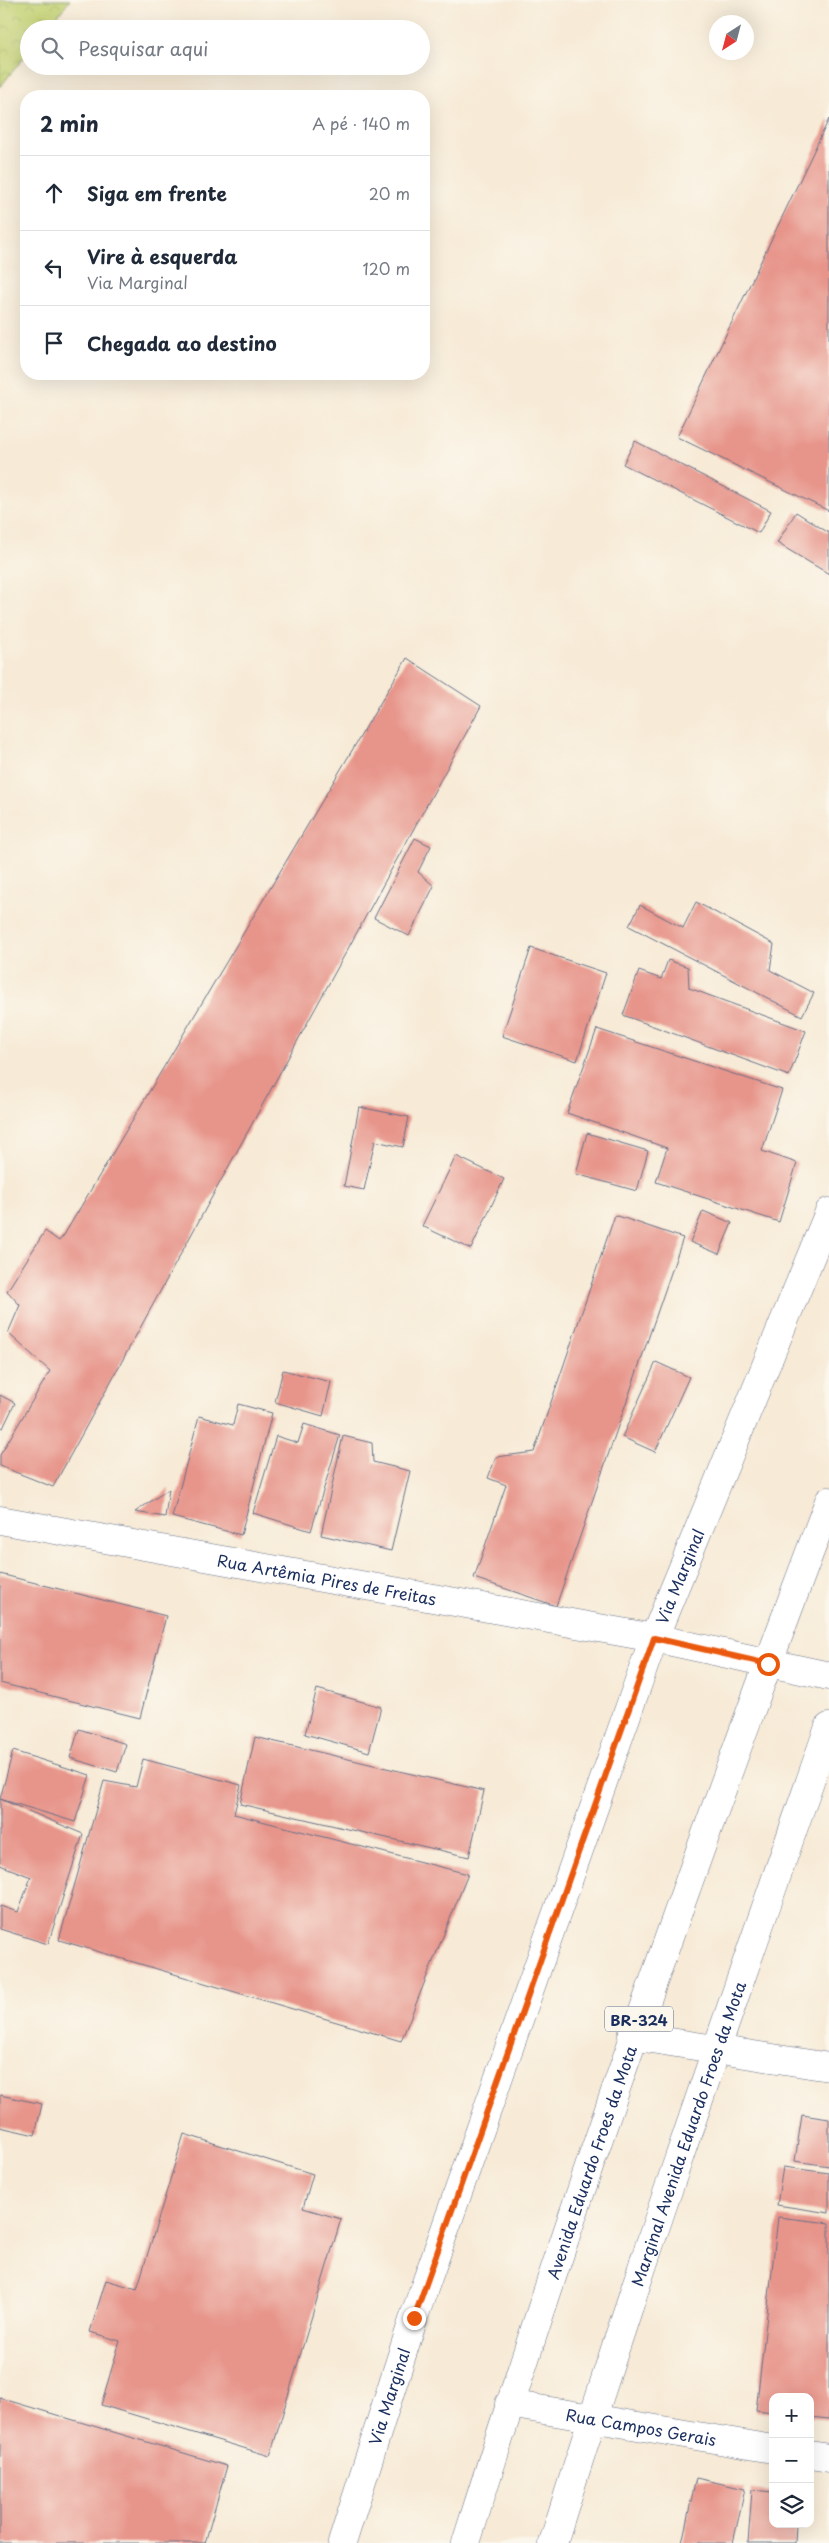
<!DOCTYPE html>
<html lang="pt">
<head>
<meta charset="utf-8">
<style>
	:root { --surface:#fff; --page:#f6f6f7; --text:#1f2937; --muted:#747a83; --line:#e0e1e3 }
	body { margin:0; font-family:"Playpen Sans",sans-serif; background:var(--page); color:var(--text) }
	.controls { position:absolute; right:15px; bottom:15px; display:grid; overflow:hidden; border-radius:10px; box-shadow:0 5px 20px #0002 }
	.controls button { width:45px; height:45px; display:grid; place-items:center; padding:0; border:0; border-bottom:1px solid var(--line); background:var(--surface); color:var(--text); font:25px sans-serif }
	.compass { position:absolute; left:709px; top:15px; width:45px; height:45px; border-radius:50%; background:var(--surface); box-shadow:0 5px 20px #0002; rotate:216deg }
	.stop { position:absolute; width:15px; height:15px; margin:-11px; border:4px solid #ea580c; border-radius:50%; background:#fff }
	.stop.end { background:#ea580c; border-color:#fff; box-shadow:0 1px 5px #0008 }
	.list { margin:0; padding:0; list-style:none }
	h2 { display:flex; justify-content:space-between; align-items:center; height:65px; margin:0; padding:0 20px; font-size:21px }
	h2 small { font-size:16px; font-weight:400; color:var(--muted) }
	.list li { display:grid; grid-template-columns:32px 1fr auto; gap:15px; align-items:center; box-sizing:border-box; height:75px; padding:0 20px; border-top:1px solid var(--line) }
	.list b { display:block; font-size:19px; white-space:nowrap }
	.list p { margin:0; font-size:16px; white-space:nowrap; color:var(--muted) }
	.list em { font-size:16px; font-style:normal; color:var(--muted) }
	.icon { flex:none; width:28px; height:28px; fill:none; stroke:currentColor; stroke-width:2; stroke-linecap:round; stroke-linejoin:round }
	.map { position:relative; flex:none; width:829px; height:2543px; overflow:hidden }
	.search { position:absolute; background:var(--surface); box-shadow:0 5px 20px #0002; left:20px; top:20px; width:410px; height:55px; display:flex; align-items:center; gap:12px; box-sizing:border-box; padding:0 18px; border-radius:28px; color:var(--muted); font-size:19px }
	.panel { position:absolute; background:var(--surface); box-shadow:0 5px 20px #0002; left:20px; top:90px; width:410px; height:290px; border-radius:20px }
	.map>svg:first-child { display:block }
</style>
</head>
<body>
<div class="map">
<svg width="829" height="2543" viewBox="0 0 829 2543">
	<defs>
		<pattern id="park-crowns" width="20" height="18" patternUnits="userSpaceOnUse" patternTransform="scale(1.25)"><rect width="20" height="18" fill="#c4d274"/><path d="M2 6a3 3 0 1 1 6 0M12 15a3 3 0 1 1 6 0" fill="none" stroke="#a8b567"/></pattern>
	</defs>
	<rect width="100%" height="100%" fill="#fbf7ec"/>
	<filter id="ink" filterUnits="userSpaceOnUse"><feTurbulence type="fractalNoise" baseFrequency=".02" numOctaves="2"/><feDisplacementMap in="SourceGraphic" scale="10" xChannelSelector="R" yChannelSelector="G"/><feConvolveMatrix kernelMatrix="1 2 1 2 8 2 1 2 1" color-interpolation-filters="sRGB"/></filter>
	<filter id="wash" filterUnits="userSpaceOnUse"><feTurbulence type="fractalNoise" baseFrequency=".0096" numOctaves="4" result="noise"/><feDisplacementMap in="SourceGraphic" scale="20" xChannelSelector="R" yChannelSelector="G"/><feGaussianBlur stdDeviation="1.12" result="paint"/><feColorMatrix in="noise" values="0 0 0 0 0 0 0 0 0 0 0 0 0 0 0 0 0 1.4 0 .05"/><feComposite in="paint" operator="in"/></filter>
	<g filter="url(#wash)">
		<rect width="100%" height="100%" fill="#f7ead6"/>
		<path fill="url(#park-crowns)" stroke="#708069" d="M0,0H70L47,29H29V51L0,87Z"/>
		<g id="blocks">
			<path fill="#e7948a" d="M829,119V511L677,437Z
				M635,441L771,511L759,533L623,464Z
				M796,512L829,533V574L777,543Z
				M407,658L481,706L53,1487L0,1466V1455L50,1371L8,1333L20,1305L7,1291L45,1231L59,1241L64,1235Z
				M415,838L431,846L418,872L434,886L409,936L374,918Z
				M696,902L774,944L770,970L814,993L802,1016L629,926L640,905L683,928Z
				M531,948L606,973L577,1061L502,1036Z
				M668,960L688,967L689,988L806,1031L789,1076L623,1015L639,971L661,979Z
				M597,1029L782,1090L762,1151L797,1163L779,1222L656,1182L667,1148L567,1113Z
				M359,1107L409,1117L403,1147L375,1141L364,1190L344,1186Z
				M587,1133L648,1151L637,1191L576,1174Z
				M456,1156L504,1179L471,1249L422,1226Z
				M703,1211L732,1223L719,1254L690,1242Z
				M615,1215L683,1238L556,1606L474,1578L506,1485L488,1478L496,1457L534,1452Z
				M656,1362L689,1377L655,1452L622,1437Z
				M283,1370L331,1382L323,1416L275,1402Z
				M0,1395L15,1403L3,1428L0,1427Z
				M238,1404L272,1413L241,1535L172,1517L199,1416L233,1425Z
				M304,1424L340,1435L311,1531L253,1513L276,1436L298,1443Z
				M343,1436L372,1443L373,1462L410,1471L391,1551L321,1535Z
				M169,1489L165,1517L135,1512Z
				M0,1574L166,1616L140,1718L0,1683Z
				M317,1689L381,1707L369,1752L305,1734Z
				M79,1729L126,1744L117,1772L70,1758Z
				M255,1737L484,1791L469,1857L240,1804Z
				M13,1751L90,1775L75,1822L0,1799Z
				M143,1759L241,1785L234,1814L468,1874L401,2041L59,1940L104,1781L136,1787Z
				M0,1799L83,1834L48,1944L0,1929V1906L18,1912L31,1877L0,1865Z
				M0,2095L42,2104L35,2135L0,2127Z
				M802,2115L829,2119V2166L795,2161Z
				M184,2134L313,2174L303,2208L341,2219L270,2456L101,2405L120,2341L90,2332L106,2280L137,2289Z
				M783,2167L829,2173V2213L777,2205Z
				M778,2217L829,2223V2419L810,2417V2397H773V2413L756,2411Z
				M0,2398L227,2466L205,2543H0Z
				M696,2478L745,2489L733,2543H682Z
				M752,2490L773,2492V2524H796L795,2543H748Z"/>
		</g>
	</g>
	<g filter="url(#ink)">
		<use href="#blocks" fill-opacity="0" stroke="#687088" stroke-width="1"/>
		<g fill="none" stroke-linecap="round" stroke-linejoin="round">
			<defs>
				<g id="minor">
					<path d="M632,2036L829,2067"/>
					<path id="s1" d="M509,2404L773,2449"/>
					<path d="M810,2455L829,2458"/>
				</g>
				<g id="tertiary">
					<path id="s2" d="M0,1520L654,1638L829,1676"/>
					<path id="s3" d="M342,2543L414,2317L654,1638L829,1212"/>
					<path id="s4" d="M553,2543C638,2269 734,1998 829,1727"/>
				</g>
				<g id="trunk">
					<path id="s5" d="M466,2543C576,2192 699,1845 829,1501"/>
				</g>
			</defs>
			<use href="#minor" stroke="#687088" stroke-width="29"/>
			<use href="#tertiary" stroke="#687088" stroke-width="29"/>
			<use href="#trunk" stroke="#687088" stroke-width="29"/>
			<use href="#minor" stroke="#fff" stroke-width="28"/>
			<use href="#tertiary" stroke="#fff" stroke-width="28"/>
			<use href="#trunk" stroke="#fff" stroke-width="28"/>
		</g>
	</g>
	<g fill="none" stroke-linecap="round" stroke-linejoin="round" filter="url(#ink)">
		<path stroke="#ea580c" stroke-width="6" d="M414,2318L654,1638L768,1664"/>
	</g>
	<g text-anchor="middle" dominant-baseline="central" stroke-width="5" stroke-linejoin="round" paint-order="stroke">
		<rect fill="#fbf7ec" stroke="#5e6b89" stroke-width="1" x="605" y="2006.5" width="68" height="25" rx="4"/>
		<g font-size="15" font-weight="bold" fill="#1b2f5e">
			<text x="639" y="2019">BR-324</text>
		</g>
		<g font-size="16" fill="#1b2f5e" stroke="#fbf7ec">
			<text stroke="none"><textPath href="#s3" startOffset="1024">Via Marginal</textPath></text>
			<text stroke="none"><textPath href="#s2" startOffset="332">Rua Artêmia Pires de Freitas</textPath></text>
			<text stroke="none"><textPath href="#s4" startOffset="431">Marginal Avenida Eduardo Froes da Mota</textPath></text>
			<text stroke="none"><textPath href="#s5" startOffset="401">Avenida Eduardo Froes da Mota</textPath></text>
			<text stroke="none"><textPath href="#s3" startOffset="154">Via Marginal</textPath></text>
			<text stroke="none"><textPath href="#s1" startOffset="134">Rua Campos Gerais</textPath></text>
		</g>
	</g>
</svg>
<div class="controls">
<button>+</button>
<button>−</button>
<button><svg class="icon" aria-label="layers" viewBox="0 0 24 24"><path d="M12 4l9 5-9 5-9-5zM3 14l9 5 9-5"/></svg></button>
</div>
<svg class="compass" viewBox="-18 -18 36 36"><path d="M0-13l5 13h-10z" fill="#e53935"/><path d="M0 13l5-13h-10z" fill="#747a83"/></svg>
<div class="stop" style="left:768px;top:1664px"></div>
<div class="stop end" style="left:414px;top:2318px"></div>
<div class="search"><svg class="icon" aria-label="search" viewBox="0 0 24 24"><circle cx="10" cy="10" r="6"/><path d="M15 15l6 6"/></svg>Pesquisar aqui</div>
<section class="panel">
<h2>2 min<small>A pé · 140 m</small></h2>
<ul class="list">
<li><svg class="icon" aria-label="ahead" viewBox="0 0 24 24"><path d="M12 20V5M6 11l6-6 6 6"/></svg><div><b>Siga em frente</b></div><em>20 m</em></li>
<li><svg class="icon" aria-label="left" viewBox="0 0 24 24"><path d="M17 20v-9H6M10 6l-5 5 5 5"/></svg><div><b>Vire à esquerda</b><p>Via Marginal</p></div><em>120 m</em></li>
<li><svg class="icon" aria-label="arrive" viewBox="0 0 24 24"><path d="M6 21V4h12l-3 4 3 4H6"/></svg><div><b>Chegada ao destino</b></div></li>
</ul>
</section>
</div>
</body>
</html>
